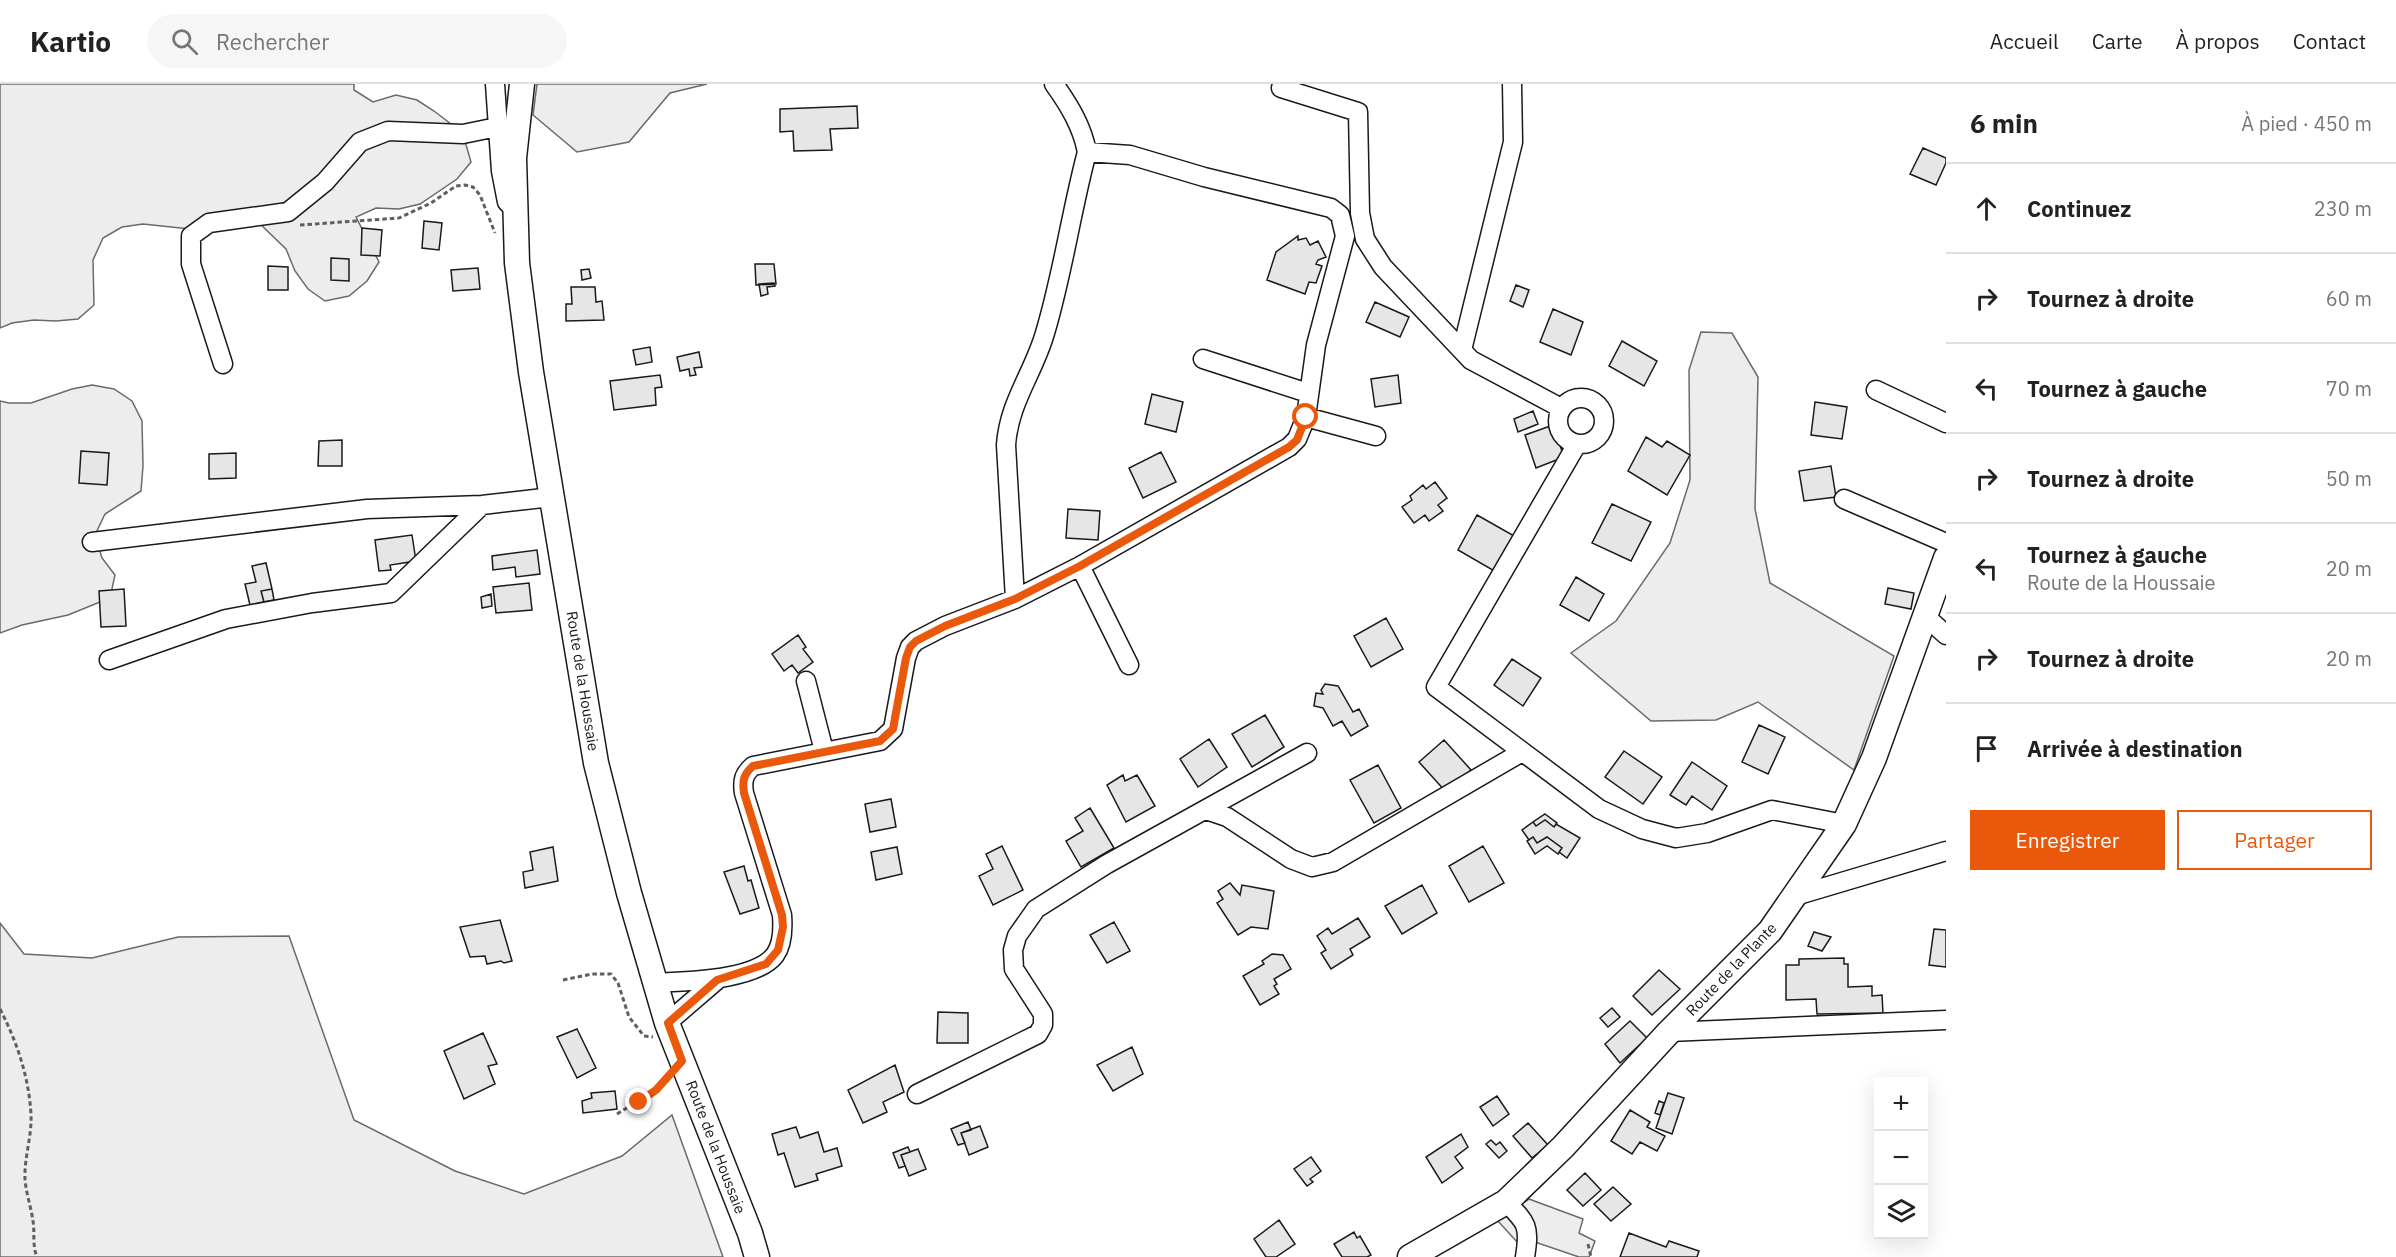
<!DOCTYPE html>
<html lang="fr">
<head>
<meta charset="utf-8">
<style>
	:root { --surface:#fff; --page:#f6f6f6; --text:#222; --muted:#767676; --line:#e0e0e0; --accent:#ea580c }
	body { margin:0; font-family:"IBM Plex Sans",sans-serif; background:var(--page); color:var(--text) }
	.controls { position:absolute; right:18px; bottom:18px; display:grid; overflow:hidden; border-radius:0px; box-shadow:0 6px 24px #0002 }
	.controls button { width:54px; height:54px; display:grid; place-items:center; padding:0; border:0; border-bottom:2px solid var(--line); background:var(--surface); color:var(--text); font:30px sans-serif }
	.stop { position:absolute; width:18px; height:18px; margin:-14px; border:4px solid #ea580c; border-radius:50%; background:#fff }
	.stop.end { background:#ea580c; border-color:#fff; box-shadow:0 2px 6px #0008 }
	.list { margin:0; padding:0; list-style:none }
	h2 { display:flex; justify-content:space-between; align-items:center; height:78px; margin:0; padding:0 24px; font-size:26px }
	h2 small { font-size:20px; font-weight:400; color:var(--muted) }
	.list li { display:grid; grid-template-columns:39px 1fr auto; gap:18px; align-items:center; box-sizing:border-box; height:90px; padding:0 24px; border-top:2px solid var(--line) }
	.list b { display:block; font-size:22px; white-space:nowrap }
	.list p { margin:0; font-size:20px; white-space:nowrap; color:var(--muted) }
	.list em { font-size:20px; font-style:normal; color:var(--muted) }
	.actions { display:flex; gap:12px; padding:18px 24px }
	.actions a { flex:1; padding:14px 0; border:2px solid var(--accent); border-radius:0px; text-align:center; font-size:21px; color:var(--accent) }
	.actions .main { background:var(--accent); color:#fff }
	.icon { flex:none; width:33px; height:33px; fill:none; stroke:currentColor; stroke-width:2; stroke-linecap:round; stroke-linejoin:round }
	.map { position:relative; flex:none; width:1946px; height:1173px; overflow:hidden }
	header { display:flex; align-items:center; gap:36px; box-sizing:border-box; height:84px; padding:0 30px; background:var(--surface); border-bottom:2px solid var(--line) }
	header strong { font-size:28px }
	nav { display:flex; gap:33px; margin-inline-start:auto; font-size:21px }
	.search { width:420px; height:54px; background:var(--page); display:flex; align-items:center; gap:15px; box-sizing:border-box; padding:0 21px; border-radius:33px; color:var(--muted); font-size:22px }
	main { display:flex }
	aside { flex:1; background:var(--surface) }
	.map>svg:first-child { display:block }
</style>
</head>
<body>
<header>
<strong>Kartio</strong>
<div class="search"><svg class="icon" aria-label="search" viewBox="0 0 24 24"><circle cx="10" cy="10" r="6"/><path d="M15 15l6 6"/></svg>Rechercher</div>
<nav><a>Accueil</a><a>Carte</a><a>À propos</a><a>Contact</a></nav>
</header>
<main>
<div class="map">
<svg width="1946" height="1173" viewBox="0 0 1946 1173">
	<rect width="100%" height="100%" fill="#fff"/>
	<path fill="#ededed" stroke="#6a6a6a" stroke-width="1.5" d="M0,0H354V6L373,18L396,11L417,16L434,27L451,40L465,57L471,78L457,95L420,120L399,125L376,124L356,133L379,178L367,197L349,212L325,217L308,205L295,187L286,165L258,138L190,145L143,140L122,143L103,154L93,176L94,221L78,235L56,237L34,236L12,239L0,244Z
		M537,0H707L670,9L629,58L577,68L533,31Z
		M1701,248L1732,249L1758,293L1755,425L1770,499L1894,572L1854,686L1758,618L1716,636L1651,637L1571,569L1616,537L1670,459L1690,396L1689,286Z
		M92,301L114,305L132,317L142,337L143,382L141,407L105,430L95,451L102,474L115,491L110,514L68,531L22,541L0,549V317L9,319H31L72,305Z
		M0,839L24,870L92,874L178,853L289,852L354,1036L455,1087L524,1110L622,1072L672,1031L723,1173H0Z
		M1529,1115L1583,1135L1579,1149L1595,1157L1589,1173H1579L1535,1158L1518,1159L1497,1136Z"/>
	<path fill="#e6e6e6" stroke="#1a1a1a" stroke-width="1.5" d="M857,22L858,44L830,45L832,66L794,67L793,47L780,48V25Z
		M1923,64L1946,74V79L1936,101L1910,90Z
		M424,137L442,139L439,166L422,164Z
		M362,144L382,146L380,172L361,171Z
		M1298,152V156L1306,154L1310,161L1318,157L1326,173L1318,176L1316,180L1322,182L1316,199L1309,198L1305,210L1267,196L1276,168Z
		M331,174L349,175V197L331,196Z
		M755,180H774L776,200L756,201Z
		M268,182L288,183V206H268Z
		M478,184L480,205L453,207L451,186Z
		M589,185L591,194L582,196L581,186Z
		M774,199L775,202L767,203L768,210L761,212L759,200Z
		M1516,201L1529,206L1523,223L1510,217Z
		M571,203H595L596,218L602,217L604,236L566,237V220H572Z
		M1375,218L1409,233L1400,253L1366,238Z
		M1553,225L1583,238L1571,271L1540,258Z
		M1622,257L1657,277L1644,302L1609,282Z
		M650,263L652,278L636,281L633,266Z
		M699,268L702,283L694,284L696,291L690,292L689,285L680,287L677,273Z
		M660,291L662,303L655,304L656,321L614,326L610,297Z
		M1398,291L1401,319L1375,323L1371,295Z
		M1152,310L1183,318L1176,348L1145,340Z
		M1815,318L1847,323L1842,355L1811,351Z
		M1533,327L1538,340L1518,348L1514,335Z
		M1553,341L1564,373L1536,384L1525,351Z
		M1646,353L1662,363L1667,357L1690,371L1667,411L1628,387Z
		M342,356V382H318L319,357Z
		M81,367L109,369L107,401L79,399Z
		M1161,368L1176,398L1143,414L1129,384Z
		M236,369V394L209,395V370Z
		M1831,382L1836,413L1804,417L1799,387Z
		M1435,398L1447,414L1438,421L1443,427L1429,437L1425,431L1414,439L1402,423L1412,416L1410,412L1423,401L1426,405Z
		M1612,420L1651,438L1631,477L1592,459Z
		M1068,425L1100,427L1098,456L1066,454Z
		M1477,431L1516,453L1496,488L1458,466Z
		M412,451L416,477L390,481L391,486L379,487L375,456Z
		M537,466L540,490L516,493L515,483L493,486L492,472Z
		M266,479L272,505L261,507L264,518L250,521L245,500L256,498L252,482Z
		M1576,493L1604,510L1589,537L1560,521Z
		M529,499L532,526L496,529L493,503Z
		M1888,504L1914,509L1911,525L1885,520Z
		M124,505L126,542L101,543L99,507Z
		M272,505L274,516L264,518L261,507Z
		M491,510L492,522L482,524L481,513Z
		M1386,534L1403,565L1371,583L1354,552Z
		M798,551L806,563L803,565L813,578L798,589L792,581L784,587L772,570Z
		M1512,575L1541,594L1523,622L1494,601Z
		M1325,600L1338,602L1353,628L1359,625L1368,642L1351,652L1342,637L1333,642L1323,624L1314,622L1316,609L1323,610L1321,606Z
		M1265,631L1284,663L1252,683L1232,650Z
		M1759,641L1785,653L1768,690L1742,678Z
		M1209,655L1227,683L1198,703L1180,675Z
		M1444,656L1471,686L1446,708L1419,678Z
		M1624,667L1662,693L1643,720L1605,693Z
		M1692,678L1727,702L1712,726L1692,712L1686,721L1670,711Z
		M1378,681L1401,724L1374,739L1350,696Z
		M1123,691L1125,697L1137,691L1155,722L1126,738L1107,701Z
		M891,715L896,743L870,748L865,720Z
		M1090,724L1114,764L1081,783L1066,757L1083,747L1075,734Z
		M1545,730L1557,739L1554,743L1545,736L1536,742L1533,738Z
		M1545,736L1554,743L1556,740L1580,754L1567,774L1559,768L1562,764L1547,753L1537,759L1533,753L1529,756L1522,746L1533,738L1536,742Z
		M1533,753L1537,759L1547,753L1562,764L1558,770L1547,762L1535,770L1527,757Z
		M1002,762L1023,806L993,821L979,792L993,785L986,770Z
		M1483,762L1504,799L1469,818L1449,782Z
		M553,763L558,797L525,804L523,788L533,786L530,768Z
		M897,763L902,790L876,796L871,768Z
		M744,782L748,797L751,796L759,824L740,830L724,788Z
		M1230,799L1240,811L1242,801L1274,807L1268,845L1251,843L1238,851L1217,819L1223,815L1218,807Z
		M1422,801L1437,829L1402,850L1385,822Z
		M1358,834L1370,853L1350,865L1353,871L1331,885L1321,869L1326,866L1317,852L1328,844L1332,850Z
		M500,836L512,877L504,879L501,877L487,880L485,872L470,873L460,843Z
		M1114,838L1130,867L1107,879L1090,851Z
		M1934,845L1946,846V883L1929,881Z
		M1814,848L1831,853L1822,867L1808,862Z
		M1272,870L1283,871L1291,885L1274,895L1277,900L1274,902L1279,910L1260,921L1243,892L1264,880L1262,877Z
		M1844,874V880H1848V903L1872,902V912L1882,911L1883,929L1817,930L1816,915L1786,916V881H1799V875Z
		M1659,886L1680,905L1652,931L1633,912Z
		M1612,924L1620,933L1608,943L1600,934Z
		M938,928L968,929V959H937Z
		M1630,937L1647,954L1620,979L1605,960Z
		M577,945L596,984L577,994L557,953Z
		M483,949L497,980L488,982L495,1000L464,1015L444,967Z
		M1132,963L1143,990L1113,1007L1097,981Z
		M895,981L904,1008L883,1018L887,1028L863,1039L848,1006Z
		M615,1007L617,1025L583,1029L582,1017L592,1014L591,1009Z
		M1668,1009L1684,1014L1672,1050L1656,1044Z
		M1497,1012L1509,1030L1493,1042L1480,1023Z
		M1659,1017L1664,1019L1660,1031L1655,1029Z
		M1630,1026L1650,1038L1647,1043L1665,1052L1657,1067L1640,1058L1632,1070L1611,1057Z
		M968,1038L971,1046L961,1049L965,1059L958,1061L951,1045Z
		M1528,1039L1548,1061L1532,1074L1513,1052Z
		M980,1042L988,1063L969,1071L961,1049Z
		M796,1043L800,1054L818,1048L824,1068L837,1064L842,1082L816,1090L818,1096L795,1103L784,1069L778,1071L772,1050Z
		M1461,1050L1468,1063L1455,1073L1463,1084L1442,1099L1426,1073Z
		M1491,1056L1496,1061L1500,1058L1507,1067L1499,1074L1486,1060Z
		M908,1063L910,1068L901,1071L905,1082L899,1084L893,1069Z
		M918,1065L926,1085L909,1092L901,1071Z
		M1311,1073L1321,1087L1310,1095L1313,1098L1307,1102L1294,1085Z
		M1585,1089L1601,1106L1583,1122L1567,1106Z
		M1613,1103L1631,1120L1611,1137L1594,1120Z
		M1279,1136L1295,1160L1276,1173H1266L1254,1155Z
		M1354,1148L1357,1154L1360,1152L1371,1171L1367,1173H1342L1334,1160Z
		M1629,1149L1666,1163L1669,1157L1699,1167L1697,1173H1620Z"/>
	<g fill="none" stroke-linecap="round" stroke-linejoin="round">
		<defs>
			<path id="minor" d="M495,0L501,87L507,118L510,121
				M1054,0C1069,21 1082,42 1087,68
				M1281,4L1358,28L1360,129L1365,155L1383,183L1471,276L1561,324
				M1462,266L1513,58L1512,0
				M1203,275L1308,309
				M223,280L191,180V152L209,139L288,128L325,98L360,58L388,47L463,50L497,43
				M1876,306L1946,339
				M1558 337a23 23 0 1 1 46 0a23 23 0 1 1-46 0Z
				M1306,333L1376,352
				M1577,360L1436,603L1599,725L1642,745L1676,754L1707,749L1772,726L1844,740
				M1844,415L1946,459
				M92,458L367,425L482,421L552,413
				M1080,482L1129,581
				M1925,532L1946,551
				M109,576L226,535L312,519L391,509L482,421
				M806,597L824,667
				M1206,726L1227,733L1291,775L1312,783L1333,778L1522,668
				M1795,812L1946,767
				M655,899C685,897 755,897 775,871C783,860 783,844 782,831L744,709C742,696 744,690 753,682L880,657L893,645L906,574L910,563L916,557L945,542L1015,515L1080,482L1289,363L1297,355L1306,333L1316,261L1345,152L1340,131L1331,124L1204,93L1130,71L1087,68C1071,128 1063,189 1045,249C1034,288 1009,318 1006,361L1015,515
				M667,939L717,896
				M1669,948L1946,936
				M917,1010L1038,950L1043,941V930L1014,885L1013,866L1017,852L1036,825L1107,780L1307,669
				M1506,1118C1527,1139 1530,1142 1525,1173"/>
			<path id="major" d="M522,0L514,74L517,179L531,288L596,679L629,809L667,939L750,1149L757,1173
				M1410,1173L1506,1118L1563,1063L1669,948L1770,847L1844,740L1874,674L1946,474"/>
		</defs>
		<use href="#minor" stroke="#1a1a1a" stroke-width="21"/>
		<use href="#major" stroke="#1a1a1a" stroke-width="27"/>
		<path stroke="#5f5f5f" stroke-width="3" stroke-dasharray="4.5 3" stroke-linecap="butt" d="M300,141L399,134L431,119L456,102L465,101L473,103L480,111L495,149
			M563,896L592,890H611L618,899L629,933L644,952L653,953
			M0,925C17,958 29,993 31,1031C32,1052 24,1074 25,1095C26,1109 31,1123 33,1137C35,1149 32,1161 37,1173
			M617,1030L656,1006L667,994
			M1588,1160L1591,1173"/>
		<use href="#minor" stroke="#fff" stroke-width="18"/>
		<use href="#major" stroke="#fff" stroke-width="24"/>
	</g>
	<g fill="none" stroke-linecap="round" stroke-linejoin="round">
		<path stroke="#ea580c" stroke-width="8" d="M639,1018L656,1006L682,977L668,939L717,896L766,880L778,866L783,843L782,831L744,709C742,696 744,690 753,682L880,657L893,645L906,574L910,563L916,557L945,542L1015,515L1080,482L1289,363L1297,356L1306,333"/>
	</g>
	<g text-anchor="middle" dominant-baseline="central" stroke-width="4.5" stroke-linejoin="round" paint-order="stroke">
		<g font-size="15" fill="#1a1a1a" stroke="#fff">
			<text transform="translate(583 597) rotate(81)">Route de la Houssaie</text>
			<text transform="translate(1731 885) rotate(-46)">Route de la Plante</text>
			<text transform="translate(716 1063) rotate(69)">Route de la Houssaie</text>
		</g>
	</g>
</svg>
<div class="controls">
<button>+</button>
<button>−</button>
<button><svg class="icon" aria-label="layers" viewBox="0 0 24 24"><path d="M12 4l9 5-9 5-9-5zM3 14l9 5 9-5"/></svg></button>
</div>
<div class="stop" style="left:1306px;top:333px"></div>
<div class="stop end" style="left:639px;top:1018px"></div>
</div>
<aside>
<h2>6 min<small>À pied · 450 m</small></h2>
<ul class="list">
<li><svg class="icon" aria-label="ahead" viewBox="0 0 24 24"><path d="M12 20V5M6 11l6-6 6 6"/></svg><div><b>Continuez</b></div><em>230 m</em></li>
<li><svg class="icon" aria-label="right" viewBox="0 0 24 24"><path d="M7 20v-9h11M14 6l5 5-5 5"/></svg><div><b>Tournez à droite</b></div><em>60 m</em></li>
<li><svg class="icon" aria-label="left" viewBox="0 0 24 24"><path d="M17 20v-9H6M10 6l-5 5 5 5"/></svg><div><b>Tournez à gauche</b></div><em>70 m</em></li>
<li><svg class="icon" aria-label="right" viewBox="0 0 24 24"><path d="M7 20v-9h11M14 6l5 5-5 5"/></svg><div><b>Tournez à droite</b></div><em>50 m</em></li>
<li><svg class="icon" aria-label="left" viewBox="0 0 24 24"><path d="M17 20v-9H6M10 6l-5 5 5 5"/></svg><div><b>Tournez à gauche</b><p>Route de la Houssaie</p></div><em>20 m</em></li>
<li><svg class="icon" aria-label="right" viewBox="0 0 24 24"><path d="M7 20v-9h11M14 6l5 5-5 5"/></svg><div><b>Tournez à droite</b></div><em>20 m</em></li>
<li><svg class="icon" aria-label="arrive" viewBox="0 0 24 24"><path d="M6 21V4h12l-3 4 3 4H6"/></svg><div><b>Arrivée à destination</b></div></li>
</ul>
<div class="actions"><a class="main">Enregistrer</a><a>Partager</a></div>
</aside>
</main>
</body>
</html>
